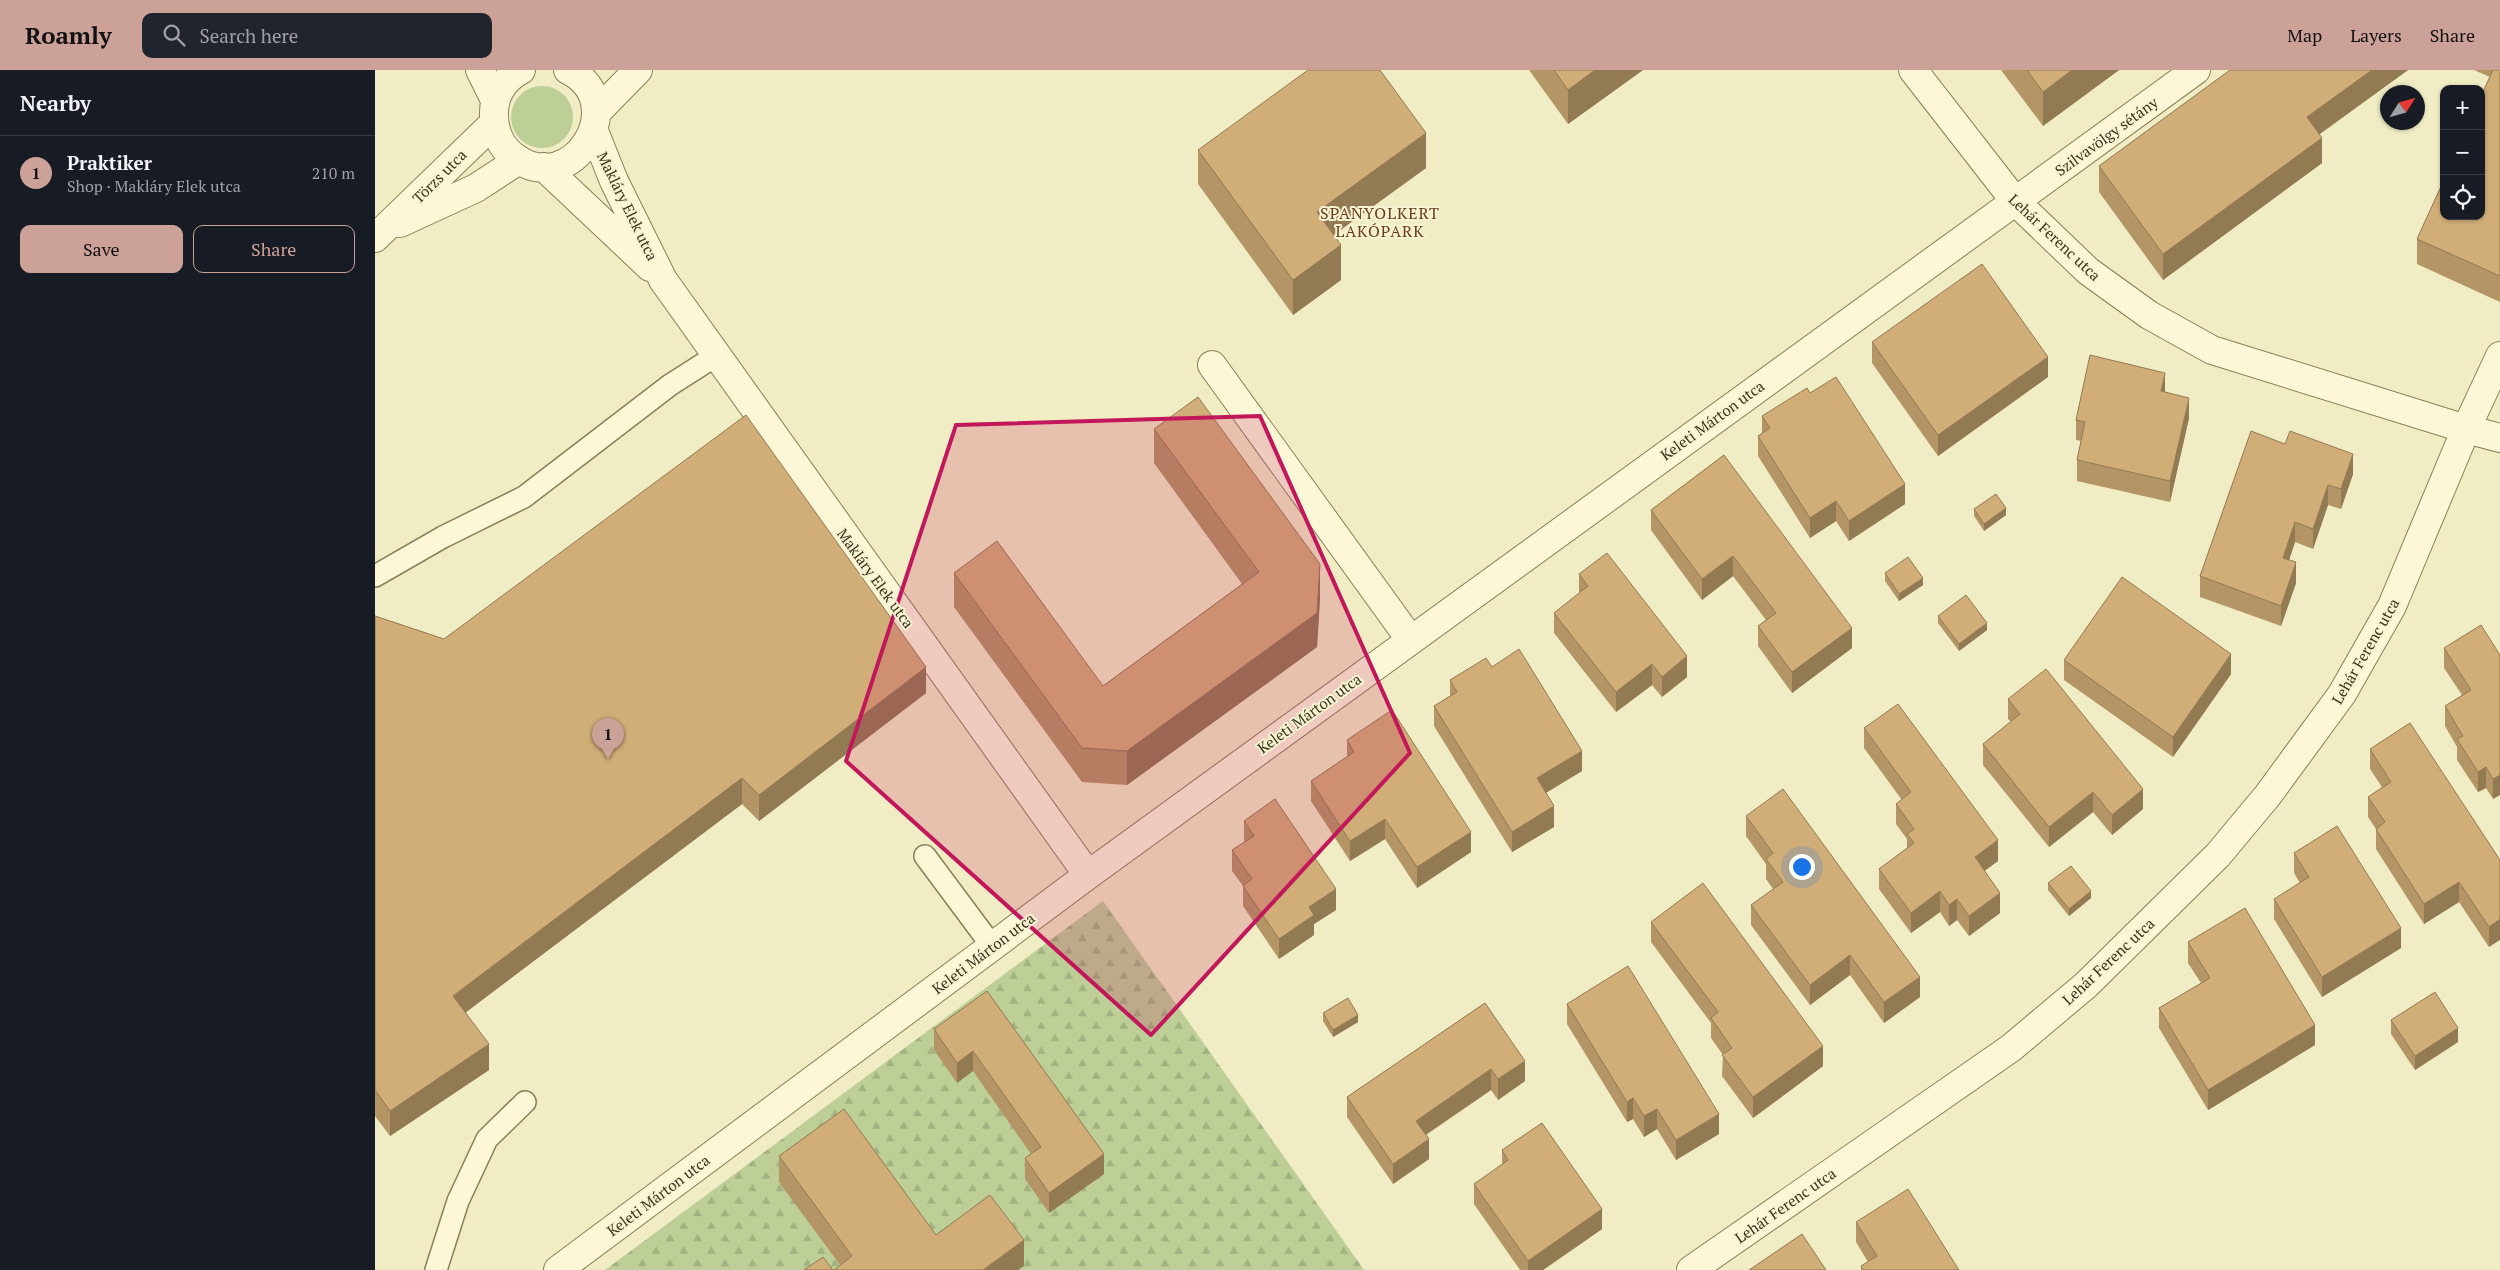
<!DOCTYPE html>
<html lang="en">
<head>
<meta charset="utf-8">
<style>
	:root { --surface:#171b24; --page:#20242c; --text:#f1f3f6; --muted:#9ea1a6; --line:#363941; --accent:#cca198 }
	body { margin:0; font-family:"PT Serif",serif; background:var(--page); color:var(--text) }
	.controls { position:absolute; right:15px; top:15px; display:grid; overflow:hidden; border-radius:10px; box-shadow:0 1px 4px #0004 }
	.controls button { width:45px; height:45px; display:grid; place-items:center; padding:0; border:0; border-bottom:1px solid var(--line); background:var(--surface); color:var(--text); font:25px sans-serif }
	.compass { position:absolute; left:2005px; top:15px; width:45px; height:45px; border-radius:50%; background:var(--surface); box-shadow:0 1px 4px #0004; rotate:53deg }
	.you { position:absolute; left:1426px; top:796px; width:18px; height:18px; margin:-12px; border:4px solid #fff; border-radius:50%; background:#1a73e8; box-shadow:0 0 0 8px #1a73e833 }
	.badge { display:grid; place-items:center; width:32px; height:32px; border-radius:50%; background:var(--accent); color:#111; font-size:16px; font-weight:700 }
	.pin { position:absolute; translate:-50% -41px; filter:drop-shadow(0 1px 2px #0008) }
	.pin::after { content:''; position:absolute; top:26px; width:18px; height:15px; background:inherit; clip-path:polygon(0 0,100% 0,50% 100%) }
	.list { margin:0; padding:0; list-style:none }
	h2 { display:flex; justify-content:space-between; align-items:center; height:65px; margin:0; padding:0 20px; font-size:21px }
	h2 small { font-size:16px; font-weight:400; color:var(--muted) }
	.list li { display:grid; grid-template-columns:32px 1fr auto; gap:15px; align-items:center; box-sizing:border-box; height:75px; padding:0 20px; border-top:1px solid var(--line) }
	.list b { display:block; font-size:19px; white-space:nowrap }
	.list p { margin:0; font-size:16px; white-space:nowrap; color:var(--muted) }
	.list em { font-size:16px; font-style:normal; color:var(--muted) }
	.actions { display:flex; gap:10px; padding:15px 20px }
	.actions a { flex:1; padding:11px 0; border:1px solid var(--accent); border-radius:10px; text-align:center; font-size:18px; color:var(--accent) }
	.actions .main { background:var(--accent); color:#111 }
	.icon { flex:none; width:28px; height:28px; fill:none; stroke:currentColor; stroke-width:2; stroke-linecap:round; stroke-linejoin:round }
	.map { position:relative; flex:none; width:2125px; height:1200px; overflow:hidden }
	header { display:flex; align-items:center; gap:30px; box-sizing:border-box; height:70px; padding:0 25px; background:var(--accent); color:#111 }
	header strong { font-size:24px }
	nav { display:flex; gap:28px; margin-inline-start:auto; font-size:18px }
	.search { width:350px; height:45px; background:var(--page); display:flex; align-items:center; gap:12px; box-sizing:border-box; padding:0 18px; border-radius:10px; color:var(--muted); font-size:19px }
	main { display:flex }
	aside { flex:1; background:var(--surface) }
	.map>svg:first-child { display:block }
</style>
</head>
<body>
<header>
<strong>Roamly</strong>
<div class="search"><svg class="icon" aria-label="search" viewBox="0 0 24 24"><circle cx="10" cy="10" r="6"/><path d="M15 15l6 6"/></svg>Search here</div>
<nav><a>Map</a><a>Layers</a><a>Share</a></nav>
</header>
<main>
<aside>
<h2>Nearby<small></small></h2>
<ul class="list">
<li><span class="badge">1</span><div><b>Praktiker</b><p>Shop · Makláry Elek utca</p></div><em>210 m</em></li>
</ul>
<div class="actions"><a class="main">Save</a><a>Share</a></div>
</aside>
<div class="map">
<svg width="2125" height="1200" viewBox="0 0 2125 1200">
	<defs>
		<pattern id="forest-firs" width="22" height="20" patternUnits="userSpaceOnUse" patternTransform="scale(1.25)"><rect width="22" height="20" fill="#bdcf96"/><path d="M5 1l3.5 6h-7zM16 11l3.5 6h-7z" fill="#a3b281"/></pattern>
	</defs>
	<rect width="100%" height="100%" fill="#f0ecc3"/>
	<path fill="#bdcf96" d="M136 47a31 31 0 1 1 62 0a31 31 0 1 1-62 0Z"/>
	<path fill="url(#forest-firs)" d="M728,831L989,1200H230Z"/>
	<g fill="none" stroke-linecap="round" stroke-linejoin="round">
		<defs>
			<path id="lane" d="M0,506L68,467L149,427L295,315L342,285
				M550,786L617,876
				M61,1200L83,1131L112,1069L150,1032"/>
			<path id="street" d="M105,0L120,30
				M146,0C128,9 118,27 119,46C119,61 126,77 138,86C197,132 258,32 193,0
				M221,43L263,0
				M219,61L239,111L288,210L713,805
				M169,97L275,197
				M25,153L101,118L144,90
				M0,168L119,53
				M2125,286L2091,359L2125,368
				M837,295L1035,569
				M183,1200L713,805L1821,0
				M1316,1200L1636,978L1711,915L1843,785L1893,725L1967,624L2017,536L2091,359L1837,280L1774,245L1713,201L1640,131L1538,0"/>
		</defs>
		<use href="#lane" stroke="#8c7e58" stroke-width="24"/>
		<use href="#street" stroke="#8c7e58" stroke-width="30"/>
		<use href="#lane" stroke="#fbf7d7" stroke-width="21"/>
		<use href="#street" stroke="#fbf7d7" stroke-width="28"/>
	</g>
	<path fill="#b49666" d="M1154,0H1268L1193,54Z
		M1626,0H1744L1668,56Z
		M1855,0H2033L1945,64L1947,93L1788,210L1724,122V96Z
		M2099,0H2125V232L2042,194V169L2115,7Z
		M823,80L1051,98L958,165L966,210L918,245L823,114Z
		M1497,272L1673,307L1563,386L1497,293Z
		M1790,322L1814,348L1795,432L1702,411V390L1706,371L1701,370V350Z
		M1435,323L1530,434L1474,471L1461,451L1435,468L1383,386V366L1387,363V346Z
		M779,359L945,529L942,577L752,715L707,712L579,537V503L728,616L867,514L779,393Z
		M1876,361L1978,404L1966,439L1953,435L1938,479L1920,472L1914,490L1921,513L1906,556L1825,527V506Z
		M1349,385L1477,578L1417,623L1383,576V556L1391,550L1358,506L1327,530L1276,460V440Z
		M1599,439L1631,445L1609,461L1599,446Z
		M1510,503L1548,515L1524,531L1510,511Z
		M1204,504L1312,607L1287,627L1277,615L1241,642L1179,563V543L1204,523Z
		M0,546L69,569L551,623L384,751L367,734L91,942L114,1000L15,1066L0,1046Z
		M1563,546L1612,560L1584,581L1563,553Z
		M2069,578L2125,585L2118,729L2111,718L2103,722L2082,690V677L2070,656V636L2087,625L2069,598Z
		M1689,590L1856,604L1798,687L1689,610Z
		M1117,597L1207,701L1171,723L1179,757L1137,782L1059,656V636L1075,626V610Z
		M1633,629L1768,739L1737,765L1718,742L1674,777L1608,695V674L1636,652L1633,649Z
		M1489,658L1623,791L1609,801L1625,843L1594,866L1582,850L1574,856L1565,842L1536,863L1504,819V799L1532,778V769L1521,754V734L1527,730L1489,678Z
		M972,670L1096,782L1042,818L1010,769L975,791L936,731V711L972,687Z
		M1995,679L2125,790L2114,877L2084,832L2049,854L2001,779V759L1993,747V727L2007,717L1995,699Z
		M1371,746L1545,927L1509,953L1475,905L1435,935L1376,855V835L1398,819L1391,809V794L1371,766Z
		M869,751L961,840L939,854V865L904,889L868,836V816L857,801V780L870,772L869,771Z
		M1919,783L2026,878L1947,927L1899,849V829L1925,813L1919,803Z
		M1673,813L1716,828L1694,846L1673,820Z
		M1276,852L1448,996L1378,1048L1347,1006L1348,985L1336,968V953L1276,872Z
		M1813,872L1940,975L1833,1040L1784,958V938L1826,913L1813,893Z
		M612,921L729,1104L674,1143L650,1109V1088L656,1084L598,1001L582,1013L559,980V959Z
		M1110,933L1150,1011L1123,1030L1116,1020L1051,1065L1054,1089L1018,1114L972,1047V1027Z
		M1192,934L1344,1064L1301,1090L1282,1059L1269,1067L1258,1049L1252,1052L1192,954Z
		M948,943L983,952L958,967L948,951Z
		M2016,950L2083,972L2040,1000L2016,964Z
		M1127,1080L1227,1159L1168,1200H1145L1099,1134V1114L1127,1095Z
		M404,1086L561,1165L649,1196L465,1195L404,1112Z
		M1481,1152L1584,1200H1486V1196L1493,1192L1481,1172Z"/>
	<path fill="#927a53" d="M1220,0H1268L1193,54V20Z
		M1697,0H1744L1668,56V22Z
		M1997,0H2033L1932,73V47Z
		M1051,63V98L942,177V142Z
		M1947,68V93L1788,210V184Z
		M966,175V210L918,245V210Z
		M1673,287V307L1563,386V365Z
		M1790,303V323L1786,321Z
		M1814,328V348L1795,432V411Z
		M1978,384V404L1966,439V419Z
		M1530,414V434L1474,471V451Z
		M1953,415V435L1938,479V459Z
		M1461,431V451L1435,468V448Z
		M1631,438V445L1609,461V454Z
		M1920,452V472L1908,508V488Z
		M1358,486V506L1327,530V509Z
		M1921,492V513L1906,556V536Z
		M945,494V529L942,577L752,715V681Z
		M1548,508V515L1524,531V524Z
		M1612,553V560L1584,581V574Z
		M1477,558V578L1417,623V602Z
		M1856,584V604L1798,687V667Z
		M1312,586V607L1287,627V607Z
		M1277,594V615L1241,642V622Z
		M551,597V623L384,751V725Z
		M1207,681V701L1162,728V708Z
		M2111,697V718L2103,722V702Z
		M2125,705V725L2118,729V709Z
		M367,708V734L78,952V926Z
		M1768,719V739L1737,765V745Z
		M1718,722V742L1674,777V757Z
		M1179,736V757L1137,782V762Z
		M1010,749V769L975,791V771Z
		M1096,762V782L1042,818V797Z
		M1623,770V791L1600,808V787Z
		M2084,812V832L2049,854V834Z
		M961,819V840L939,854V865L904,889V869L934,837Z
		M1565,821V842L1536,863V843Z
		M1716,821V828L1694,846V839Z
		M1625,823V843L1594,866V846Z
		M1582,829V850L1574,856V835Z
		M2125,849V870L2114,877V857Z
		M2026,858V878L1947,927V907Z
		M1475,885V905L1435,935V915Z
		M1545,907V927L1509,953V932Z
		M983,945V952L958,967V960Z
		M1940,955V975L1833,1040V1020Z
		M2083,958V972L2040,1000V986Z
		M114,974V1000L15,1066V1041Z
		M1448,976V996L1378,1048V1027Z
		M598,981V1001L582,1013V993Z
		M1150,991V1011L1123,1030V1009Z
		M1116,999V1020L1041,1071V1051Z
		M1258,1028V1049L1252,1052V1032Z
		M1282,1039V1059L1269,1067V1046Z
		M1344,1044V1064L1301,1090V1070Z
		M1054,1069V1089L1018,1114V1094Z
		M729,1084V1104L674,1143V1123Z
		M1227,1139V1159L1168,1200H1153V1191Z
		M649,1170V1196L643,1200H608Z"/>
	<path fill="#d1ae77" stroke="#927a53" d="M933,0H1005L1051,63L942,142L966,175L918,210L823,80Z
		M1179,0H1220L1193,20Z
		M1652,0H1697L1668,22Z
		M1855,0H1997L1932,47L1947,68L1788,184L1724,96Z
		M2118,0H2125V206L2042,169L2069,110V146H2106V26Z
		M1607,194L1673,287L1563,365L1497,272Z
		M1715,285L1790,303L1786,321L1814,328L1795,411L1702,390L1710,352L1701,350Z
		M1461,307L1530,414L1474,451L1461,431L1435,448L1383,366L1395,358L1387,346L1432,318L1435,323Z
		M823,327L945,494L942,543L752,681L707,678L579,503L622,471L728,616L884,502L779,359Z
		M371,345L551,597L384,725L367,708L78,926L114,974L15,1041L0,1020V546L69,569Z
		M1876,361L1910,374L1915,361L1978,384L1966,419L1953,415L1938,459L1920,452L1908,488L1921,492L1906,536L1825,506Z
		M1349,385L1477,558L1417,602L1383,556L1401,543L1358,486L1327,509L1276,440Z
		M1621,424L1631,438L1609,454L1599,439Z
		M1232,483L1312,586L1287,607L1277,594L1241,622L1179,543L1213,516L1204,504Z
		M1533,487L1548,508L1524,524L1510,503Z
		M1747,507L1856,584L1798,667L1689,590Z
		M1591,525L1612,553L1584,574L1563,546Z
		M2106,555L2125,585V705L2118,709L2111,697L2103,702L2082,669L2088,666L2070,636L2096,620L2069,578Z
		M1144,579L1207,681L1162,708L1179,736L1137,762L1059,636L1082,622L1075,610L1111,588L1117,597Z
		M1671,599L1768,719L1737,745L1718,722L1674,757L1608,674L1645,644L1633,629Z
		M1523,634L1623,770L1600,787L1625,823L1594,846L1582,829L1574,835L1565,821L1536,843L1504,799L1539,773L1532,764L1539,759L1521,734L1536,722L1489,658Z
		M1017,640L1096,762L1042,797L1010,749L975,771L936,711L979,682L972,670Z
		M2035,653L2125,790V849L2114,857L2084,812L2049,834L2001,759L2010,752L1993,727L2016,712L1995,679Z
		M1408,719L1545,907L1509,932L1475,885L1435,915L1376,835L1408,812L1391,789L1398,783L1371,746Z
		M900,729L961,819L934,837L939,845L904,869L868,816L877,809L857,780L879,766L869,751Z
		M1962,756L2026,858L1947,907L1899,829L1934,807L1919,783Z
		M1696,796L1716,821L1694,839L1673,813Z
		M1328,813L1448,976L1378,1027L1347,985L1357,978L1336,948L1343,942L1276,852Z
		M1870,838L1940,955L1833,1020L1784,938L1835,908L1813,872Z
		M1253,896L1344,1044L1301,1070L1282,1039L1269,1046L1258,1028L1252,1032L1192,934Z
		M612,921L729,1084L674,1123L650,1088L666,1077L598,981L582,993L559,959Z
		M2060,922L2083,958L2040,986L2016,950Z
		M973,928L983,945L958,960L948,943Z
		M1110,933L1150,991L1123,1009L1116,999L1041,1051L1054,1069L1018,1094L972,1027Z
		M469,1039L561,1165L615,1125L649,1170L608,1200H459L477,1186L404,1086Z
		M1167,1053L1227,1139L1153,1191L1099,1114L1133,1090L1127,1080Z
		M1533,1119L1584,1200H1488L1486,1196L1502,1186L1481,1152Z
		M1427,1164L1451,1200H1374Z
		M448,1187L458,1200H429Z"/>
	<path fill="#c2185b" fill-opacity="0.2" stroke="#c2185b" stroke-width="4" stroke-linejoin="round" d="M885,346L1035,683L776,965L471,691L581,355Z"/>
	<g text-anchor="middle" dominant-baseline="central" stroke-width="4" stroke-linejoin="round" paint-order="stroke">
		<g font-size="15" fill="#3b321d" stroke="#f7f4d3">
			<text transform="translate(1731 66) rotate(-36)">Szilvavölgy sétány</text>
			<text transform="translate(64 106) rotate(-45)">Törzs utca</text>
			<text transform="translate(253 136) rotate(64)">Makláry Elek utca</text>
			<text transform="translate(1680 167) rotate(43)">Lehár Ferenc utca</text>
			<text transform="translate(1337 350) rotate(-36)">Keleti Márton utca</text>
			<text transform="translate(501 508) rotate(54)">Makláry Elek utca</text>
			<text transform="translate(1990 581) rotate(-60)">Lehár Ferenc utca</text>
			<text transform="translate(934 643) rotate(-36)">Keleti Márton utca</text>
			<text transform="translate(608 883) rotate(-37)">Keleti Márton utca</text>
			<text transform="translate(1733 891) rotate(-43)">Lehár Ferenc utca</text>
			<text transform="translate(283 1125) rotate(-37)">Keleti Márton utca</text>
			<text transform="translate(1410 1135) rotate(-35)">Lehár Ferenc utca</text>
		</g>
		<g font-size="16" letter-spacing="1" fill="#6a3b1a" stroke="#f7f4d3">
			<text x="1005" y="143">SPANYOLKERT<tspan x="1005" dy="18">LAKÓPARK</tspan></text>
		</g>
	</g>
</svg>
<div class="controls">
<button>+</button>
<button>−</button>
<button><svg class="icon" aria-label="locate" viewBox="0 0 24 24"><circle cx="12" cy="12" r="6"/><path d="M12 2v4M12 18v4M2 12h4M18 12h4"/></svg></button>
</div>
<svg class="compass" viewBox="-18 -18 36 36"><path d="M0-13l5 13h-10z" fill="#e53935"/><path d="M0 13l5-13h-10z" fill="#9ea1a6"/></svg>
<div class="you"></div>
<div class="pin badge" style="left:233px;top:689px">1</div>
</div>
</main>
</body>
</html>
